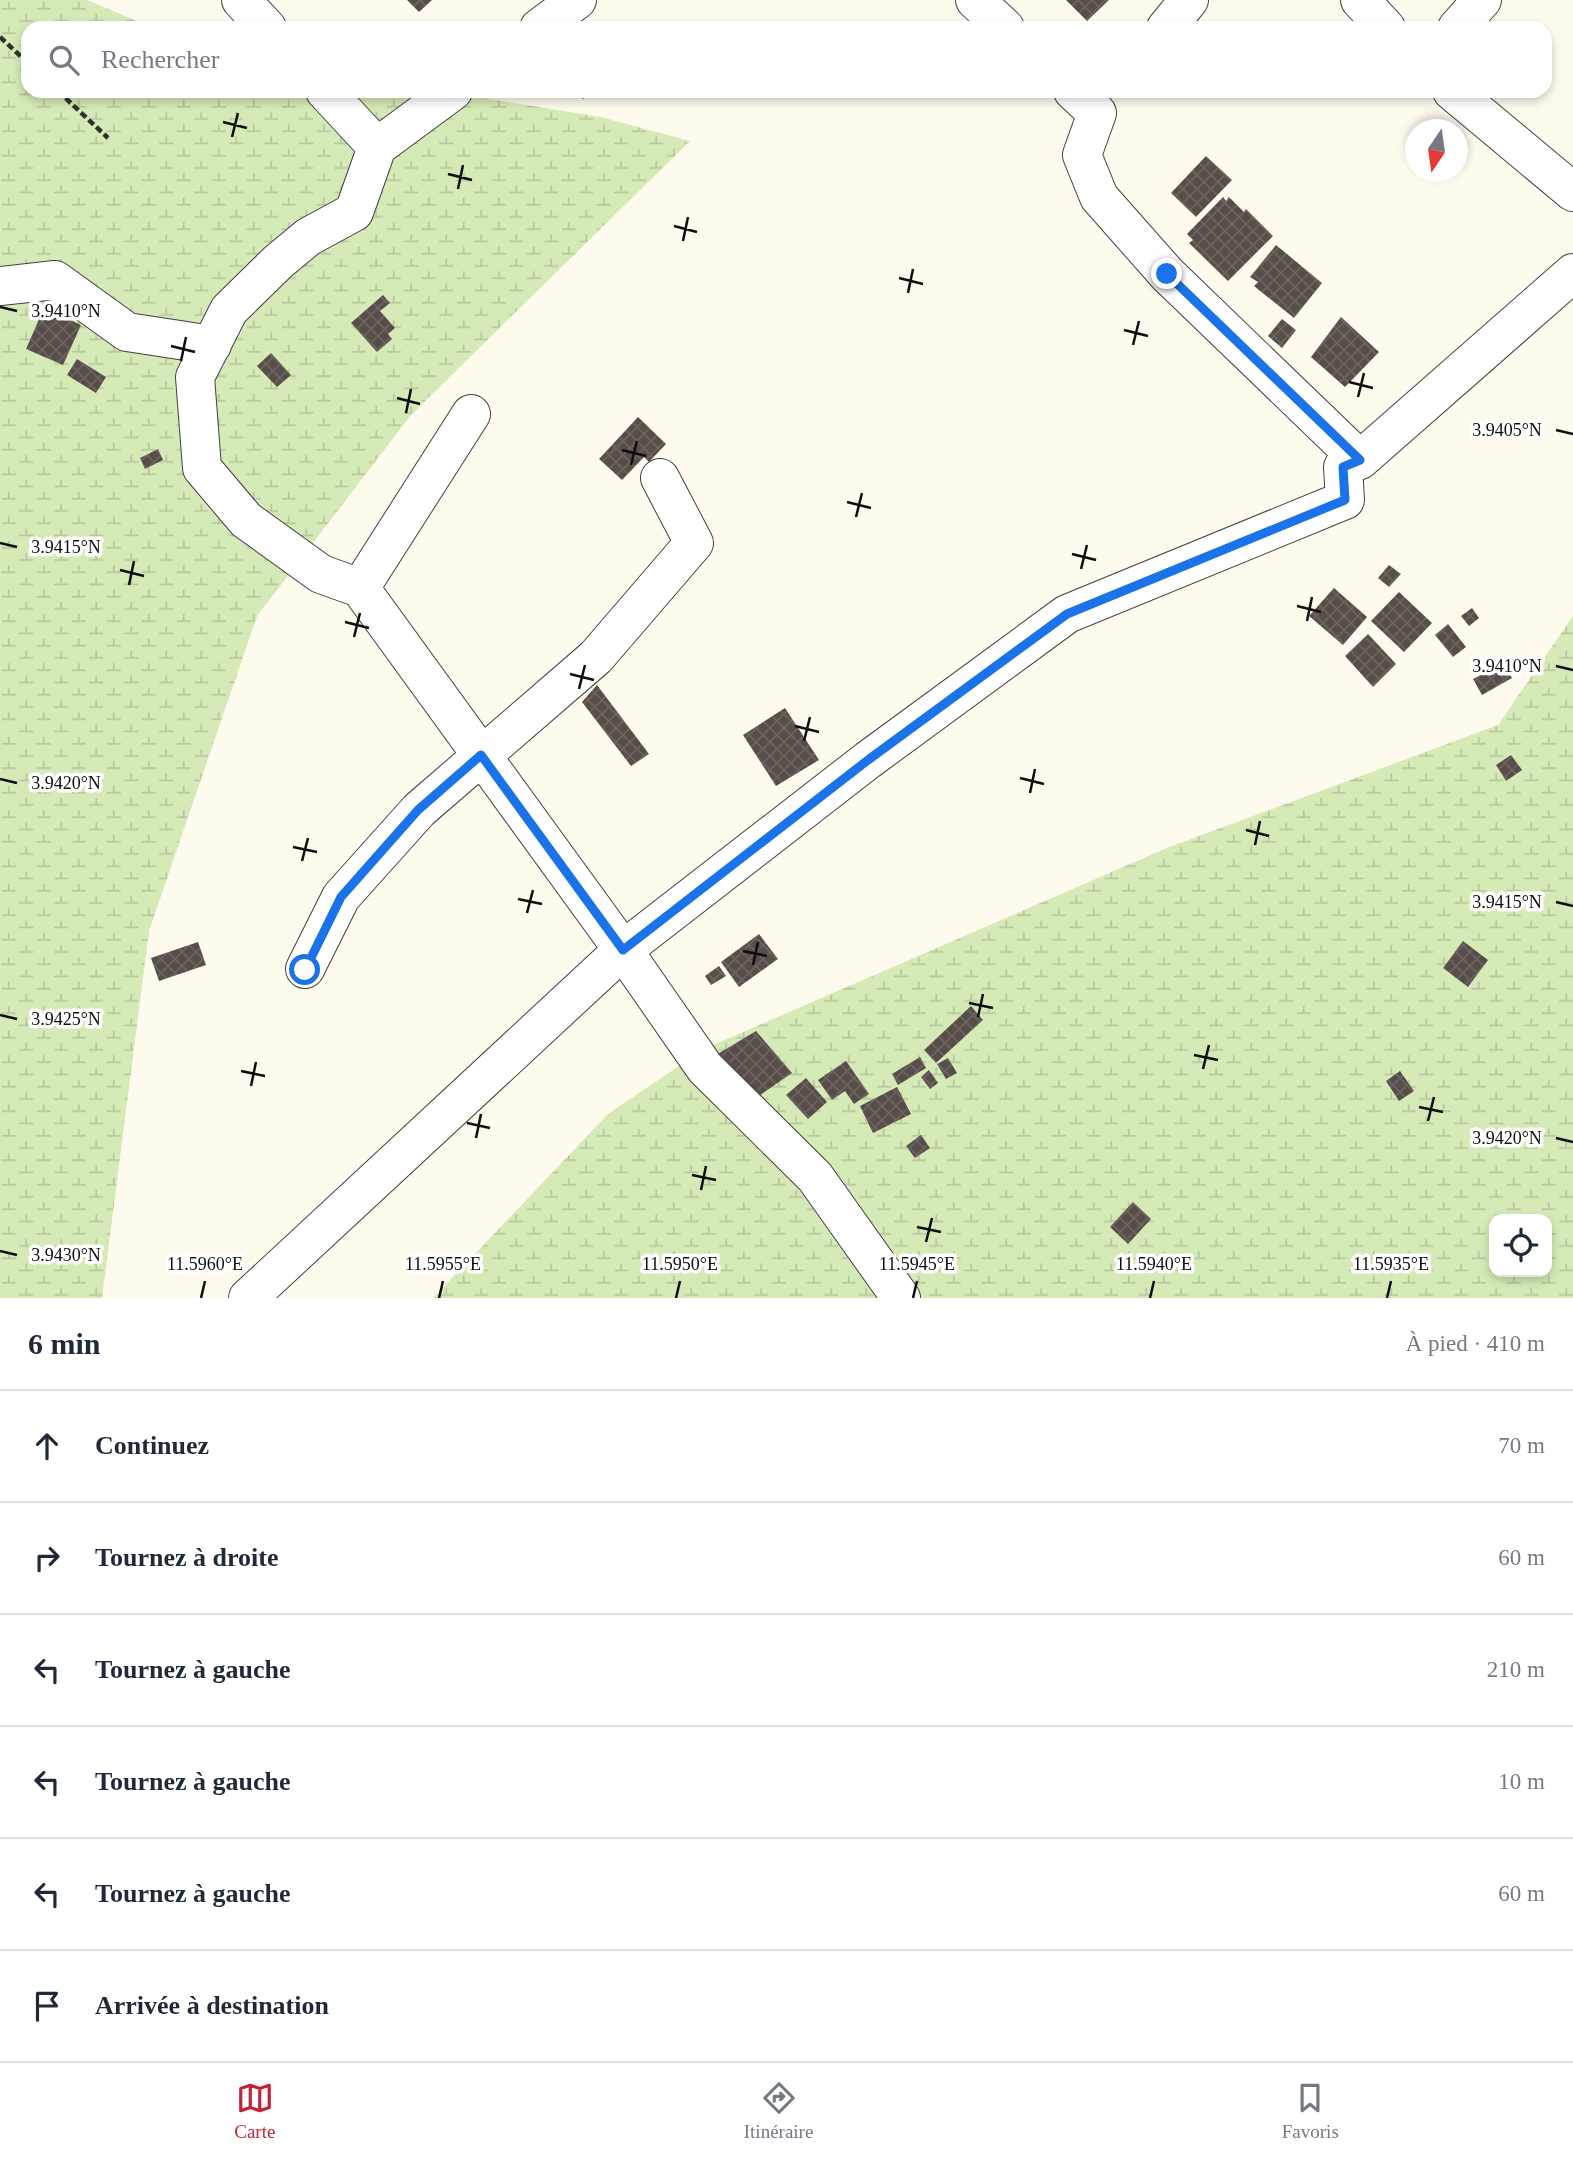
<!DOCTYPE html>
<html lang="fr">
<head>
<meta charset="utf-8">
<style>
	:root { --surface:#fff; --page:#f6f6f7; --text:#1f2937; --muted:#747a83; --line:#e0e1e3; --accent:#c02338 }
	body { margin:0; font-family:"Times New Roman",serif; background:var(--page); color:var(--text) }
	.controls { position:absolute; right:21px; bottom:21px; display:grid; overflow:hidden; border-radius:14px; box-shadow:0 4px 10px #0003 }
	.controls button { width:63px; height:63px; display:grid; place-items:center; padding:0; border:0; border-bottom:2px solid var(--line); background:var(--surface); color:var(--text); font:35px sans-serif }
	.compass { position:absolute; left:1405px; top:119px; width:63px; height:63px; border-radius:50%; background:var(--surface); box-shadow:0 4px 10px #0003; rotate:193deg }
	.stop { position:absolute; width:21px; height:21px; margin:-16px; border:5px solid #1a73e8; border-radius:50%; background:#fff }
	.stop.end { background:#1a73e8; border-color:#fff; box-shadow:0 2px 7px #0008 }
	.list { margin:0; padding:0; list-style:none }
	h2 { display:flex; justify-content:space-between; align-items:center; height:91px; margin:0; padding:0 28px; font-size:30px }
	h2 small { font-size:23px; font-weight:400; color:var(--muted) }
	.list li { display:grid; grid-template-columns:46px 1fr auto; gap:21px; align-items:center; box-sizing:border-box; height:112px; padding:0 28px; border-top:2px solid var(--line) }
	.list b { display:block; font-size:26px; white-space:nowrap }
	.list em { font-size:23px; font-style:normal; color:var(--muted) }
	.icon { flex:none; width:38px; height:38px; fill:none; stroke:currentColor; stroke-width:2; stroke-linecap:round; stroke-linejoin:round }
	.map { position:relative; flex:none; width:1573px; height:1298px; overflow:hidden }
	.search { position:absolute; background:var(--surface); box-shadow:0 4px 10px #0003; left:21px; right:21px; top:21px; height:77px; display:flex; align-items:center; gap:18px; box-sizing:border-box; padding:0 24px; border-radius:21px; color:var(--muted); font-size:26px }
	.sheet { height:763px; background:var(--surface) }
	nav { display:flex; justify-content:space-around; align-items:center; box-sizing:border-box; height:98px; border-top:2px solid var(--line); background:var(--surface); font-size:19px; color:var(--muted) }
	nav a { display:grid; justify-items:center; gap:4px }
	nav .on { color:var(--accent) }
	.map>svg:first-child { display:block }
</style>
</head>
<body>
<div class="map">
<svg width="1573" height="1298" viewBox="0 0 1573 1298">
	<defs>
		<pattern id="wetland-marsh" width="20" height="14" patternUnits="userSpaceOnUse" patternTransform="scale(1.75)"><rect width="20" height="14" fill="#d6eab7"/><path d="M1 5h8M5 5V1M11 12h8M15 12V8" fill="none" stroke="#b6c89c"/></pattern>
		<pattern id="building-cross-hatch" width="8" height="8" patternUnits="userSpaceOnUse" patternTransform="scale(1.75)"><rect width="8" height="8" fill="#574e4a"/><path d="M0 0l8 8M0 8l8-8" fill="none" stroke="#6a6360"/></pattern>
	</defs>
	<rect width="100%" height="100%" fill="#fffaee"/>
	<path fill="url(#wetland-marsh)" fill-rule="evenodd" d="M0,0H87L153,28H28V91H440L601,117L690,141L411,415L257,616L149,931L102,1298H0Z
		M1573,616V1298H433L608,1114L704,1049L1167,848L1498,725ZM1494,1219H1547V1272H1494Z"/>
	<path fill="url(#building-cross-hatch)" d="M407,0H432L419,12Z
		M1066,0H1109L1087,21Z
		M567,91H592L583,99L577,93L573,97Z
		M1206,156L1232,180L1196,217L1171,193Z
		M1223,197L1226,201L1229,197L1244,212L1246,209L1273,236L1228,281L1189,243L1193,240L1187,234Z
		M1276,245L1322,283L1294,318L1254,286L1258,282L1250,277Z
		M383,295L390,303L380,311L395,328L388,334L392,339L377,352L351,323Z
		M44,308L81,325L63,365L26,349Z
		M1341,317L1379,352L1345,387L1311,357Z
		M1282,319L1296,330L1282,348L1268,336Z
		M271,353L291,375L277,387L257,366Z
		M77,359L106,377L96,393L67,375Z
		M638,417L666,444L649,462L644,457L622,480L599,459Z
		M158,449L163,460L145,469L140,458Z
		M1389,565L1401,574L1389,587L1378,578Z
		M1334,588L1367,617L1343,645L1309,616Z
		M1399,592L1432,623L1404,652L1371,621Z
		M1472,608L1479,618L1469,626L1461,616Z
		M1448,624L1466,647L1453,657L1435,635Z
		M1368,634L1396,664L1373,687L1345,656Z
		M1504,663L1512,678L1482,695L1473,679Z
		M597,685L649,754L631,766L582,702Z
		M785,708L819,760L776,786L743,735Z
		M1511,755L1522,770L1506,781L1496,765Z
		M759,934L778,959L739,987L721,962Z
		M1463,941L1488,960L1468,987L1443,968Z
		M198,942L206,965L159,981L151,958Z
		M719,966L726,976L711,985L705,976Z
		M971,1006L983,1020L936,1063L924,1050Z
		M756,1031L792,1073L750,1102L716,1055Z
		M920,1057L926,1068L898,1085L892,1074Z
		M948,1058L957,1073L946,1079L937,1064Z
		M846,1061L869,1094L854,1104L845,1091L832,1100L818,1080Z
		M929,1070L938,1083L930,1089L921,1077Z
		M1400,1071L1414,1091L1399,1101L1386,1081Z
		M806,1078L827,1102L808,1119L786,1095Z
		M897,1087L911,1114L873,1133L860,1106Z
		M921,1135L930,1148L915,1158L906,1146Z
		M1133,1202L1151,1219L1128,1244L1110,1227Z"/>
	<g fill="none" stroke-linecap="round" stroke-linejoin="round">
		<defs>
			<path id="minor" d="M241,0L267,28
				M975,0L1005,28
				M1360,0L1386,28
				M539,28L577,0
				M1166,28L1189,0
				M1457,28L1482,0
				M325,91L377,147
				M453,91L377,147L354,212L308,237L278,262L229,310L195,377L202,468L246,520L321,574L360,588L623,950L705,1068L815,1177L901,1298
				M1452,91L1573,192
				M0,286L55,280L127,332L212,345
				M1360,460L1573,273
				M360,588L471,414
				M305,969L341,897L419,810L596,657L694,543L660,478
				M248,1298L623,950L868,760L1067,614L1345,500L1343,467L1360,460L1167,274L1099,197L1082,155L1097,113L1073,91"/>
		</defs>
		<use href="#minor" stroke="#414141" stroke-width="40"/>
		<path stroke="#303030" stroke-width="4.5" stroke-dasharray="7 3.5" stroke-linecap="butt" d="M0,37L28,63
			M58,91L108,138"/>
		<use href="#minor" stroke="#fff" stroke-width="38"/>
	</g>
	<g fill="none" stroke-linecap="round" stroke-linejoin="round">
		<path stroke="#1a73e8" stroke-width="9" d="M305,970L341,897L418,810L481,755L623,950L868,760L1067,614L1345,500L1343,467L1360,460L1167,274"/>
	</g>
	<path fill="none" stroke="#0e0e0e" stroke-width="2.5" d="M223,122L247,128M232,137L238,113M448,174L472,180M458,189L463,165M674,226L697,232M683,241L688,217M899,278L923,284M908,293L913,269M0,307L17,311M1124,330L1148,336M1133,345L1139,321M171,346L195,352M181,361L186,337M1349,382L1373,388M1358,397L1364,373M397,398L420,404M406,413L411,389M1556,430L1573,434M622,450L646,456M631,465L637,441M847,502L871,508M856,517L862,493M0,543L17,547M1072,554L1096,560M1081,569L1087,545M120,570L144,576M129,585L134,561M1297,606L1321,612M1307,621L1312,597M345,622L369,628M354,637L360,613M1556,666L1573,670M570,674L594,680M579,689L585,665M795,726L819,732M804,741L810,717M1020,778L1044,784M0,779L17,783M1030,793L1035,769M1246,830L1269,836M1255,845L1260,821M293,847L317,852M302,861L308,838M518,899L542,904M1556,902L1573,906M527,913L533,890M743,951L767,956M753,965L758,942M969,1003L993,1008M0,1015L17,1019M978,1017L983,994M1194,1055L1218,1060M1203,1069L1209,1045M241,1071L265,1076M251,1086L256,1062M1419,1107L1443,1112M1428,1121L1434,1097M467,1123L490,1128M476,1138L481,1114M1556,1138L1573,1142M692,1175L716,1180M701,1190L706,1166M917,1227L941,1232M926,1242L932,1218M0,1251L17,1255M201,1298L205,1281M439,1298L443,1281M676,1298L680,1281M913,1298L917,1281M1150,1298L1154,1281M1387,1298L1391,1281"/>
	<g font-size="18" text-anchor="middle" fill="#0e0e0e" stroke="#fff" stroke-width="7" stroke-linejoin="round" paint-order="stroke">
		<text x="66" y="317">3.9410°N</text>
		<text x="1507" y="436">3.9405°N</text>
		<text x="66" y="553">3.9415°N</text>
		<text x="1507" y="672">3.9410°N</text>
		<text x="66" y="789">3.9420°N</text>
		<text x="1507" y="908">3.9415°N</text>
		<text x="66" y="1025">3.9425°N</text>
		<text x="1507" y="1144">3.9420°N</text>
		<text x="66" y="1261">3.9430°N</text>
		<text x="205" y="1270">11.5960°E</text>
		<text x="443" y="1270">11.5955°E</text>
		<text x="680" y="1270">11.5950°E</text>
		<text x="917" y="1270">11.5945°E</text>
		<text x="1154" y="1270">11.5940°E</text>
		<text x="1391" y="1270">11.5935°E</text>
	</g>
</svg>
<div class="controls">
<button><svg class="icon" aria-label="locate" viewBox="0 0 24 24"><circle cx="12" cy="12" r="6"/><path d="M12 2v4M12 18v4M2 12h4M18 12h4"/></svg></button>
</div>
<svg class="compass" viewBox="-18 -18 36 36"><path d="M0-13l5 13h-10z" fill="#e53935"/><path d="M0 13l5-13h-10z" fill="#747a83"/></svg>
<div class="stop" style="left:305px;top:970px"></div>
<div class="stop end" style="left:1167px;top:274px"></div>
<div class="search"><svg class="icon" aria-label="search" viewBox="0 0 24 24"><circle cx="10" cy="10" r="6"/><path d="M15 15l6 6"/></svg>Rechercher</div>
</div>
<section class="sheet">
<h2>6 min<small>À pied · 410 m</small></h2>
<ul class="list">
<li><svg class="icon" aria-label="ahead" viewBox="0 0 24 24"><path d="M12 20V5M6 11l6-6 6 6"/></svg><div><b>Continuez</b></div><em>70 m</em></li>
<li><svg class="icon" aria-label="right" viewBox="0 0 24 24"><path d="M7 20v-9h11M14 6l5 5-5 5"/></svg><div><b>Tournez à droite</b></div><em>60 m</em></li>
<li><svg class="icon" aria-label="left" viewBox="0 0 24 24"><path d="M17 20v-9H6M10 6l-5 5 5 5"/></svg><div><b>Tournez à gauche</b></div><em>210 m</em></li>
<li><svg class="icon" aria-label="left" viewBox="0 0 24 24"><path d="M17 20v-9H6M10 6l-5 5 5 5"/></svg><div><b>Tournez à gauche</b></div><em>10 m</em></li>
<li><svg class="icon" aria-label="left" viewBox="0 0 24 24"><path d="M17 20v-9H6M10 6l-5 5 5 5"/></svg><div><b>Tournez à gauche</b></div><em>60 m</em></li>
<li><svg class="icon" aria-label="arrive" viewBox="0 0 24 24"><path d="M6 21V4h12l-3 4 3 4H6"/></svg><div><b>Arrivée à destination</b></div></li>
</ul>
</section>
<nav>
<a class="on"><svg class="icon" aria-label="map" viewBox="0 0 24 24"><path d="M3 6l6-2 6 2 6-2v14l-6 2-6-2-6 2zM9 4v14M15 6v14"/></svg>Carte</a>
<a><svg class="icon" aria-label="directions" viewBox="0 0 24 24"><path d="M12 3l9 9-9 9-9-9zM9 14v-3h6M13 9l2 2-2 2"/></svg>Itinéraire</a>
<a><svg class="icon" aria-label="saved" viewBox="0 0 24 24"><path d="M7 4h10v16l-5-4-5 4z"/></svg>Favoris</a>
</nav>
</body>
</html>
